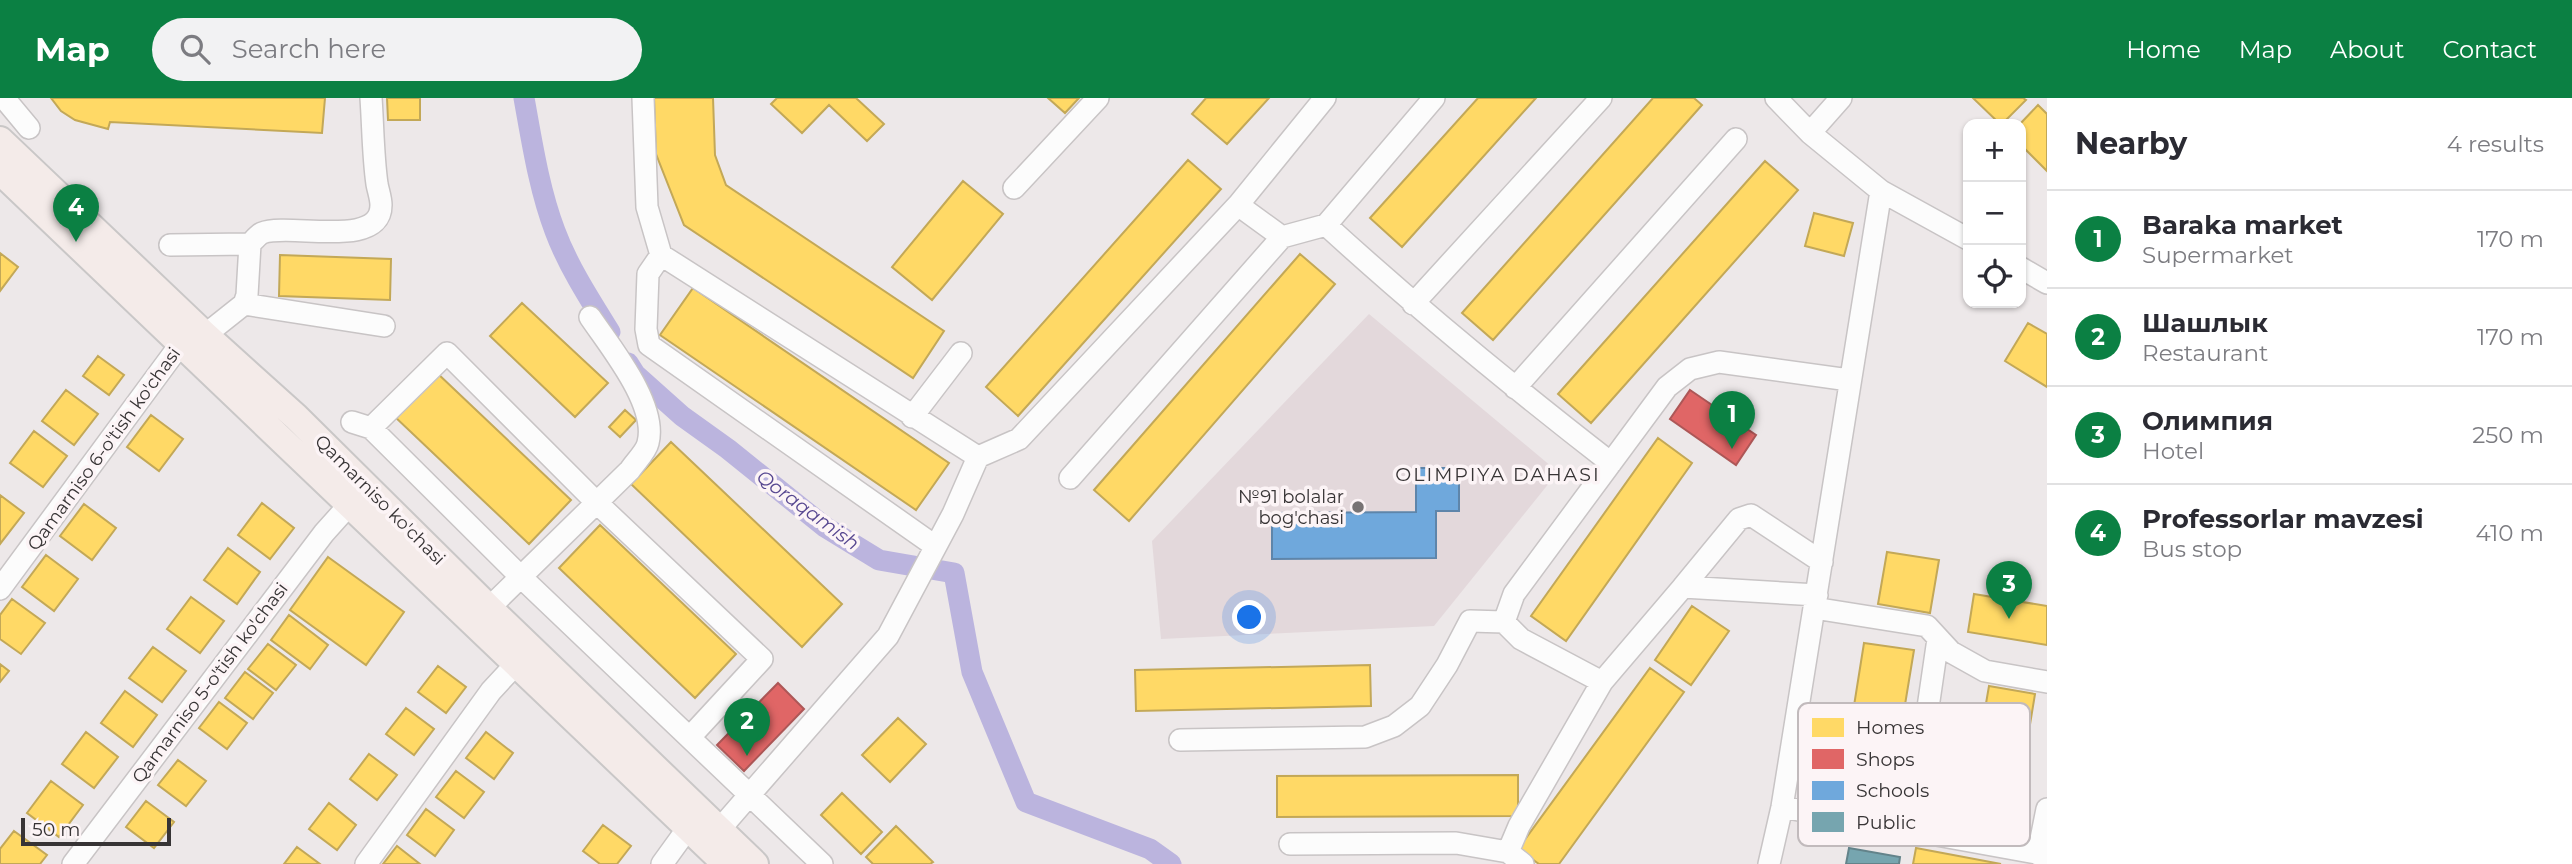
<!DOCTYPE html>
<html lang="en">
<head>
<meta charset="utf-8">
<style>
	:root { --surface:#fff; --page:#f2f2f3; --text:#2b2b33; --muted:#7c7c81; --line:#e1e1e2; --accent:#0b8043 }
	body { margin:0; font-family:Montserrat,sans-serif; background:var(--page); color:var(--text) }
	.controls { position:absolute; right:21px; top:21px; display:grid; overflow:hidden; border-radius:14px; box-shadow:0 2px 5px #0004 }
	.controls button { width:63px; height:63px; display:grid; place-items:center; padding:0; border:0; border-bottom:2px solid var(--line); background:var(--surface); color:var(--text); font:35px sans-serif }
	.scale { position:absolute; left:21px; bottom:18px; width:150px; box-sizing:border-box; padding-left:7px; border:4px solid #373435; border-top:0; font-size:19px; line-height:24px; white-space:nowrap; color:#373435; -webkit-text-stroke:5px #fcf4f6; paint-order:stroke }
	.you { position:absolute; left:1250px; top:520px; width:24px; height:24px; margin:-18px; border:5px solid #fff; border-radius:50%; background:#1a73e8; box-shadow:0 0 0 10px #1a73e833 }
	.badge { display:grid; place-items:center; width:46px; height:46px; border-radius:50%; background:var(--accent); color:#fff; font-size:23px; font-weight:700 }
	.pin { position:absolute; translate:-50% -58px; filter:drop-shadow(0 2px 4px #0008) }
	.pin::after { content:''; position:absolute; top:37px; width:24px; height:21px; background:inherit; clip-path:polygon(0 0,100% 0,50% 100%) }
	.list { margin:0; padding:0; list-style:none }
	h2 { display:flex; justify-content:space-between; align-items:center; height:91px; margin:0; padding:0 28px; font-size:30px }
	h2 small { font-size:23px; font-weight:400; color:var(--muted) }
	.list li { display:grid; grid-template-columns:46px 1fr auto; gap:21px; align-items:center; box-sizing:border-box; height:98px; padding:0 28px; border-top:2px solid var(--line) }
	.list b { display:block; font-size:26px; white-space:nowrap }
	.list p { margin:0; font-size:23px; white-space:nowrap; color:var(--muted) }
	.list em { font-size:23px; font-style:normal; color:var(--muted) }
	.icon { flex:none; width:38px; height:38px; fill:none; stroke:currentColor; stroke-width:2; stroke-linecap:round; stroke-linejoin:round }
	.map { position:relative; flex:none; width:2047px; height:766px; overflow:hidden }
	header { display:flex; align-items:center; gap:42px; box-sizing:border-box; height:98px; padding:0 35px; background:var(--accent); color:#fff }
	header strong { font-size:33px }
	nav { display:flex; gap:38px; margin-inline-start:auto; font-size:24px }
	.search { width:490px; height:63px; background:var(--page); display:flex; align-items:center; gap:18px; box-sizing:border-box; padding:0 24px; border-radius:38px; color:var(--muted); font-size:26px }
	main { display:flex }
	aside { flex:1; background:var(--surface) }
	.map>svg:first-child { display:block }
</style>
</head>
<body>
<header>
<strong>Map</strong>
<div class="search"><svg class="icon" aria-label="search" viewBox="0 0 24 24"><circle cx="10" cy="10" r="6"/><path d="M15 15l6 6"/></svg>Search here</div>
<nav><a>Home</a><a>Map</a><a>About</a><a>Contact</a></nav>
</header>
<main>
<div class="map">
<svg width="2047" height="766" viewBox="0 0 2047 766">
	<rect width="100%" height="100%" fill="#ede8e9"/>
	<path fill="#e3d8db" d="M1369,216L1558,374L1434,528L1161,541L1152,443Z"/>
	<path fill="#ffd966" stroke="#c3a857" stroke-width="2" d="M51,0H325L322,35L110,24L108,31L75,22L61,13Z
		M387,0H420V22H388Z
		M654,0H713L715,57L726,87L944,233L913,280L684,127L656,56Z
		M777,0H856L884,26L867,43L829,7L802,35L771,6Z
		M1048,0H1079L1065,15Z
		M1206,0H1269L1227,46L1192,16Z
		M1478,0H1536L1402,149L1370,120Z
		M1653,0H1694L1702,7L1493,242L1462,215Z
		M1973,0H2023L2026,2L2002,26H2000Z
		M2038,7L2047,16V73L2021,47L2020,26Z
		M1188,62L1221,91L1018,318L986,289Z
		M1765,63L1798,92L1591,325L1558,296Z
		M963,83L1003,116L932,202L892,169Z
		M1814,115L1853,125L1844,158L1805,148Z
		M0,155L18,169L0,193Z
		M1300,156L1335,186L1129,423L1094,392Z
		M280,157L391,161L390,202L279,198Z
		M693,190L949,365L916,412L660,237Z
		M522,205L608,285L575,319L490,238Z
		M2028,225L2047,236V289L2005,263Z
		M98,258L124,277L109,297L83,278Z
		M436,274L571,402L529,446L394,318Z
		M66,292L98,316L74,347L42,323Z
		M625,312L636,322L620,339L609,329Z
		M151,317L183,341L159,373L127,349Z
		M34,333L67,358L43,389L10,365Z
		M1658,340L1692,365L1566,543L1531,518Z
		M671,344L842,506L802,549L631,386Z
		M0,397L24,415L0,446Z
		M262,405L294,430L270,461L238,437Z
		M84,406L116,430L92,462L60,438Z
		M600,427L736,556L695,600L559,470Z
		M228,450L260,474L237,506L204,482Z
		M1887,454L1939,462L1930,515L1878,506Z
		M46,457L78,481L54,513L22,489Z
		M328,459L404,514L366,567L290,512Z
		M1974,496L2047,508V547L1968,534Z
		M191,499L224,523L200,555L167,531Z
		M12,501L45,525L21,556L0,541V517Z
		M1692,508L1729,533L1691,587L1655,562Z
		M289,517L328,547L310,571L271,542Z
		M1864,545L1914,552L1888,710L1839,702Z
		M268,546L296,567L276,592L248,571Z
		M153,549L186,573L162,604L129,580Z
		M0,566L9,573L0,584Z
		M1370,567L1371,608L1136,613L1135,572Z
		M438,568L466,589L446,615L418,594Z
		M1650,570L1684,594L1559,766H1539L1518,751Z
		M245,574L273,595L253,621L225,600Z
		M1989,588L2035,596L2016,712L1969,704Z
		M125,593L157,617L133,649L101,625Z
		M219,604L247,625L227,651L199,630Z
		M406,610L434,631L414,657L386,636Z
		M898,620L926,646L890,684L862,657Z
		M86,634L118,659L94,690L62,666Z
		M486,634L513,655L494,681L466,660Z
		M369,656L397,677L377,702L350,681Z
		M178,662L206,683L186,708L158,687Z
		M456,673L484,694L464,720L436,699Z
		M1518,677V718L1277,719V678Z
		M51,683L83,707L59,739L27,715Z
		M842,695L882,734L861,756L821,717Z
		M146,703L174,724L154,750L126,729Z
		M329,705L356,727L337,752L309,731Z
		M426,711L454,732L435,758L407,737Z
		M603,727L631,748L617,766H600L583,753Z
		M896,728L933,764L930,766H873L866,759Z
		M14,733L47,757L40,766H0V751Z
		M397,748L420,766H383Z
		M297,749L320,766H284Z
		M1916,750L2001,766H1913Z"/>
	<path fill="#e06666" stroke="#ad5757" stroke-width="2" d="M1690,292L1756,337L1736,367L1670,321Z
		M778,585L804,611L744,673L717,647Z"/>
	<path fill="#6fa8dc" stroke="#5e85aa" stroke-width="2" d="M1416,370H1459V413H1436V460L1272,461V415L1416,414Z"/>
	<path fill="#76a5af" stroke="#63838a" stroke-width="2" d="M1849,750L1900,759L1899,766H1846Z"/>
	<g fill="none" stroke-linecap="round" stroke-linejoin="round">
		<path stroke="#bbb4de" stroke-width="21" d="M524,0C532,44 539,91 555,133C568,168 590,202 610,234
			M628,265L635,276L682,318L728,351L825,429L879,462L954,475L972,574L1026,704L1150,751L1171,766"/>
		<defs>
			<path id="minor" d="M4,0L29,30
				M643,0L647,109L661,157L978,359
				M1776,0L1810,35L1881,93L1968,141
				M1810,35L1841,0
				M1014,90L1098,0
				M1326,127C1418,211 1513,289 1611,365
				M1282,139L1238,107L1325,0
				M170,147L250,146
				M661,157L648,176L646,231L649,247L935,448
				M2021,170L2047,185
				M244,206L384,228
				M1413,206L1601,0
				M205,237L244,206L247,197L250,146C254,142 258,137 262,135C289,124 381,152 381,107C381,100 378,92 377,86C373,58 373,28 371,0
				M1515,290L1736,41
				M912,319L961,255
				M352,324L371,330L522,480L822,766
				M371,330L447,255L595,403L762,561L690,639
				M1070,380L1282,139L1326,127L1434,0
				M1683,489L1739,421L1751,417L1822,464
				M0,491L182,244
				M489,510L630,372C635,364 646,354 648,345C658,307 611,250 590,219
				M1814,510L1927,528L1951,554L1985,573L2047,584
				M1602,584L1521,541L1504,524L1514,496L1667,289L1690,271L1719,264L1849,282
				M1180,642L1365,639L1394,628L1420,608L1447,567L1470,523L1504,524
				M1782,709L2047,757
				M719,732L888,538L953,416L978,359L1019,341L1238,107
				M1910,733L1938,541
				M1290,746L1456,745L1508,754L1523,766
				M1508,754L1519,728L1602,584L1683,489L1817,497
				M2038,756L2047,711
				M73,766L324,435L350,406
				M366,766L491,593L517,565
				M662,766L688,730
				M1769,766L1782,709L1881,93"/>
			<path id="major" d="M0,42L205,237L296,319L489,510L755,766
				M0,73L726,766"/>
		</defs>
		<use href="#minor" stroke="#c8c4c5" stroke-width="24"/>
		<use href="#major" stroke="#c9c7c7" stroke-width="30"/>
		<use href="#minor" stroke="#fcfcfc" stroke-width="21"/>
		<use href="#major" stroke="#f4ebe9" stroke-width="26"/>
	</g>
	<circle fill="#777374" stroke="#fcf4f6" stroke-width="2.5" cx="1358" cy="409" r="7"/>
	<g text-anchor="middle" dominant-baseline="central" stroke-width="7" stroke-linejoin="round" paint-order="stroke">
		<g font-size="18" fill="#373435" stroke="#fcf4f6">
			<text transform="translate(104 351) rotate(-54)">Qamarniso 6-o'tish ko'chasi</text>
			<text transform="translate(380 402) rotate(45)">Qamarniso ko'chasi</text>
			<text transform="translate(210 585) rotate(-53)">Qamarniso 5-o'tish ko'chasi</text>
		</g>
		<g font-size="18" fill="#373435" stroke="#fcf4f6" text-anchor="end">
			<text x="1344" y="399">№91 bolalar<tspan x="1344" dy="21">bog'chasi</tspan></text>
		</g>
		<g font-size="19" letter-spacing="2" fill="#373435" stroke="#fcf4f6">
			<text x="1498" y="376">OLIMPIYA DAHASI</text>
		</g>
		<g font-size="19" font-style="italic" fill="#574790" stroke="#fcf4f6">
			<text transform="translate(808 412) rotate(36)">Qoraqamish</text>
		</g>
	</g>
	<rect x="1798" y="605" width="232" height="143" rx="10" fill="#fcf4f6" stroke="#c1babc" stroke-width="2"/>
	<rect x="1812" y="620" width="32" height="19" fill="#ffd966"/>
	<rect x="1812" y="651" width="32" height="20" fill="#e06666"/>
	<rect x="1812" y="683" width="32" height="19" fill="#6fa8dc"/>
	<rect x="1812" y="714" width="32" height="20" fill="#76a5af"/>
	<g font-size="19" fill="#373435">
		<text x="1856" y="636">Homes</text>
		<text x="1856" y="668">Shops</text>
		<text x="1856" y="699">Schools</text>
		<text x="1856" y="731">Public</text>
	</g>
</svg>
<div class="controls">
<button>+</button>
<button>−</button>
<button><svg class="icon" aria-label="locate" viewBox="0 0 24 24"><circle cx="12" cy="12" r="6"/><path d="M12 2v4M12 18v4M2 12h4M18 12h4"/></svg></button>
</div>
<div class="scale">50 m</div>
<div class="you"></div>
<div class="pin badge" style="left:1732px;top:351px">1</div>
<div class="pin badge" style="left:747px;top:658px">2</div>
<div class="pin badge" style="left:2009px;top:521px">3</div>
<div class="pin badge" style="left:76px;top:144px">4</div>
</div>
<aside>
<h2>Nearby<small>4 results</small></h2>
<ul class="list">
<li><span class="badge">1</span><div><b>Baraka market</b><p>Supermarket</p></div><em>170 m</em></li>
<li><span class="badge">2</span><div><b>Шашлык</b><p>Restaurant</p></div><em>170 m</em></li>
<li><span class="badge">3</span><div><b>Олимпия</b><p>Hotel</p></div><em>250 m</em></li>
<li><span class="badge">4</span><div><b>Professorlar mavzesi</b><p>Bus stop</p></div><em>410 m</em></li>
</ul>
</aside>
</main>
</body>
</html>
